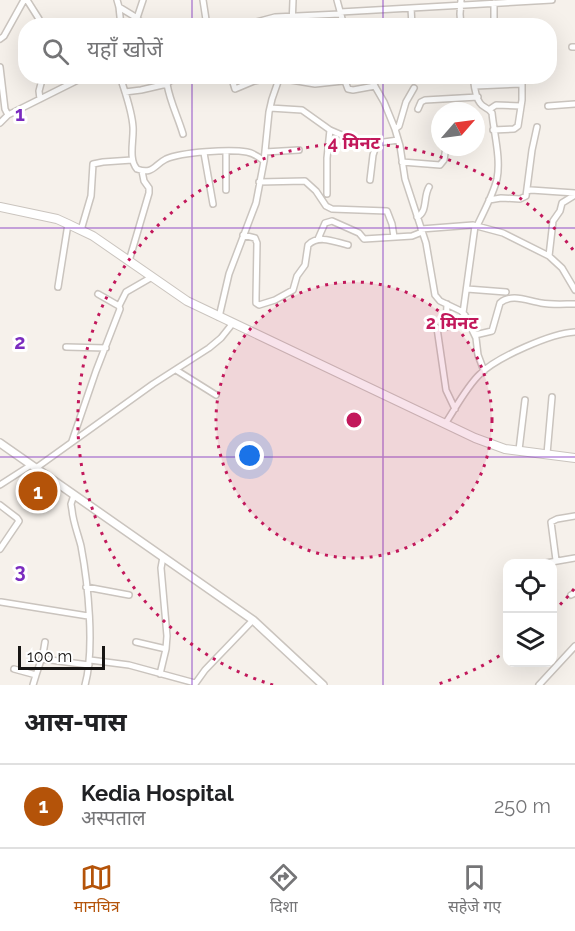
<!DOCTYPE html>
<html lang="hi">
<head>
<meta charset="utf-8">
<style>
	:root { --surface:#fff; --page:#f6f6f6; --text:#202124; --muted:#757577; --line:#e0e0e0; --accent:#b45309 }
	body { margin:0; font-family:Raleway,"Noto Sans Devanagari",sans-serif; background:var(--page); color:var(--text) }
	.controls { position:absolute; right:18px; bottom:18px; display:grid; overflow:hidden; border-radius:12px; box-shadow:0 6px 24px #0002 }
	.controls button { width:54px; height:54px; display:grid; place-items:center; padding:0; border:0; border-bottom:2px solid var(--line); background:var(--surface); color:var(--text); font:30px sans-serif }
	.compass { position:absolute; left:431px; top:102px; width:54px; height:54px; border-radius:50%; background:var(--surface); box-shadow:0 6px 24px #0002; rotate:62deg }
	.scale { position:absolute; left:18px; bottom:15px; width:87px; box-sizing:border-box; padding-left:6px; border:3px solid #171513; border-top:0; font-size:16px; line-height:21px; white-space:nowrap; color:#171513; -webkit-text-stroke:4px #fff; paint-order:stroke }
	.you { position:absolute; left:250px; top:456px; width:21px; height:21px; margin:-15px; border:4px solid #fff; border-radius:50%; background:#1a73e8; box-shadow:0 0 0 9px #1a73e833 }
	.badge { display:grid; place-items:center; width:39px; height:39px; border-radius:50%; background:var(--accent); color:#fff; font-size:20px; font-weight:700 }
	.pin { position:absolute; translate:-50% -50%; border:3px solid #fff; box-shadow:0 2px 6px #0006 }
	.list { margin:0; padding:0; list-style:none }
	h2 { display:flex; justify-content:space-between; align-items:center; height:78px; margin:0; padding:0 24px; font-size:26px }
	h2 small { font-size:20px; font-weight:400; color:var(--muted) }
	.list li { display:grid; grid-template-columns:39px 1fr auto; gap:18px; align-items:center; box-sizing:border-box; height:84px; padding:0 24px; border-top:2px solid var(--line) }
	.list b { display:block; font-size:22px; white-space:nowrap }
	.list p { margin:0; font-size:20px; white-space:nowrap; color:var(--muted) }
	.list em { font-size:20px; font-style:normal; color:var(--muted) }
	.icon { flex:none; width:33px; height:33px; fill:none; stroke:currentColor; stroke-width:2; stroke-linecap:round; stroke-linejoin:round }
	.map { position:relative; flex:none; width:575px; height:685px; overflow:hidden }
	.search { position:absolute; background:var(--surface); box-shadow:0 6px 24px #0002; left:18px; right:18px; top:18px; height:66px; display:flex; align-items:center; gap:15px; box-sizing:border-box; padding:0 21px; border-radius:24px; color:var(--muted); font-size:22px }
	.sheet { height:162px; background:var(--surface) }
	nav { display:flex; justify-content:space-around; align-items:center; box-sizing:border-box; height:84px; border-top:2px solid var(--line); background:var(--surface); font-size:16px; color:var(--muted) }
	nav a { display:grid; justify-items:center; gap:3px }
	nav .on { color:var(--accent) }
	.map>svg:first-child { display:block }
</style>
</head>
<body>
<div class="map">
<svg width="575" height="685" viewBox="0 0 575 685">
	<rect width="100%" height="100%" fill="#f6f1eb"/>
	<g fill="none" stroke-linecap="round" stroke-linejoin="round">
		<defs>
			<path id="minor" d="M27,0L39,19L40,26
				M117,0L119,7L121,26
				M203,0L207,26
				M337,0L344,26
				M494,3V26
				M119,7L137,18L144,26
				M411,8L412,26
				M340,12L552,0
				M137,18L143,0
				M241,26L275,17L340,14
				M292,26L293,0
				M461,26L460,14L461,0
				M0,39L4,36L24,0
				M572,47H575
				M0,67L5,109L8,115
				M120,76C125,93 132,110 133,127C134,140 128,159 137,169C153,175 154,165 166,159C182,152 230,149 247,152C253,153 259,157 264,161
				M231,76L235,89L254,81L273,77L315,84L343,81H345L348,89L353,90L375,86
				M369,76L384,102L395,129L400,146L405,179L426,243L435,295L440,301L461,311L465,315L476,338L478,355L484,371
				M473,76C474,84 475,97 480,103C483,108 488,107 492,113C494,134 501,158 497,179C493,195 484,211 477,226
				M475,86L522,84V100L518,126L514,129L493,130
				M125,92L141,90L167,84
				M40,99L39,91L43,76
				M548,106L575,104
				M270,108L302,110L330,130L344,136L377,143L398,140
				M418,109L421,102L425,100L478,97
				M490,109L496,105L521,106
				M0,123L8,115L86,76
				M395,129L399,126L406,102L414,88
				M183,134C178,117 170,102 167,84L170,81L187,76
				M265,152L299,150
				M204,153L213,204
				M402,162L440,165L444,160L446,147
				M370,180L373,155L377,143
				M259,182L305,181L316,191L326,206L332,209L387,211L392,224L394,237
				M226,190V152
				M527,191L531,190L575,193
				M327,194V158L330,130
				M489,200L501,198L520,199L526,196L532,150L537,127
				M417,217C428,212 423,197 429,187
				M421,229L473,225L503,233L549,256L562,268L575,290
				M81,230L91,196L93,164L103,162L132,160
				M243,235L255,238L257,243L256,298V303L259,305L275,300L293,290L297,276L305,265L308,245C319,234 335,242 348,245
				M318,239L325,223L332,221L359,233L364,239L412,236L422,232
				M549,256L553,221L560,211L562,203L575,195
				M129,261L149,193V188L144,181L142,171
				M58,287L68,224
				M467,289L506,292
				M119,306L126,292L152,277
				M463,313L475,226
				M219,317L229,274L256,203L264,161L269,112L272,99L280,76
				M446,327L447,304
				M437,328L446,390L455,409
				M475,335L492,331L500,303C511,293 528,301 541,303C552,305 564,304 575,304
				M66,347L106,348
				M176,370L216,395
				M445,424C455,409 467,386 480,374C497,357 552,333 575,332
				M72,441L96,371L120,309L119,306L98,294
				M519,450L525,400
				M547,454L552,397
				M36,468L153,384L209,348L221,338L233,323
				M0,485L31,465
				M74,495L71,504L72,510C73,522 78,534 81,546C88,583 95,649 85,685
				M0,505L17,518L19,521L0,549
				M556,560L551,522L557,519L575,516
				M540,564L575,558
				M86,587L129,595
				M571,595L575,593
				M1,602L88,616
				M136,642L166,649
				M42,660L45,642
				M90,660L129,665L195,683
				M14,669L36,675L41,660L43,659L89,665
				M160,674L166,649L167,636L161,568L163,557
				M195,684L205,670L253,620
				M33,685L36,675
				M539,685L575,646"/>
			<path id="tertiary" d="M0,443L253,620L323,685"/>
			<path id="secondary" d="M0,207L57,219L68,224L93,236L187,301L475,438L505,449L575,458"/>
		</defs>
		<use href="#minor" stroke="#cac4be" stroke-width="8"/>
		<use href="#tertiary" stroke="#cac4be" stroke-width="10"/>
		<use href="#secondary" stroke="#cac4be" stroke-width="10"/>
		<use href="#minor" stroke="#fff" stroke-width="5"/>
		<use href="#tertiary" stroke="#fff" stroke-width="7"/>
		<use href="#secondary" stroke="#fff" stroke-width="8"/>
	</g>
	<path fill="none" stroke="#7b2cbf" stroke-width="1.5" stroke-opacity="0.55" d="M192,0V26M383,0V26M192,76V685M383,76V685M0,228H575M0,457H575"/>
	<circle cx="354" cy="420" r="138" fill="#c2185b" fill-opacity=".12"/>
	<g fill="none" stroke="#c2185b" stroke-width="3" stroke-dasharray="3 6">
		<circle cx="354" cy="420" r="138"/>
		<path d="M574 589A277 277 0 0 1 553 612M507 651A277 277 0 0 1 435 685M273 685A277 277 0 1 1 574 251"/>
	</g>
	<g font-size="20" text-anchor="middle" font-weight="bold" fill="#7b2cbf" stroke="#fff" stroke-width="6" stroke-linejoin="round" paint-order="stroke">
		<text x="20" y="121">1</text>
		<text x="20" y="349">2</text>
		<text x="20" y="578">3</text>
	</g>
	<circle cx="354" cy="420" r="9" fill="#c2185b" stroke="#fff" stroke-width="3"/>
	<g font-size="18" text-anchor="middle" font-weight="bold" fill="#c2185b" stroke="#fff" stroke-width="6" stroke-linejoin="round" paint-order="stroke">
		<text x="354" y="149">4 मिनट</text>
		<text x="452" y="329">2 मिनट</text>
	</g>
</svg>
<div class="controls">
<button><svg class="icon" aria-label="locate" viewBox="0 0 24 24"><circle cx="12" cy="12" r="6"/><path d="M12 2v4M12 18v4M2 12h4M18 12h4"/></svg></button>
<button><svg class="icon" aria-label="layers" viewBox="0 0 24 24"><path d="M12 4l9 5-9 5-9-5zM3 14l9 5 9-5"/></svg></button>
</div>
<svg class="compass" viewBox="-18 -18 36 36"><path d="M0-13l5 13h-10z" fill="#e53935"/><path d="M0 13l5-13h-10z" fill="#757577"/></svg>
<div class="scale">100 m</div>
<div class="you"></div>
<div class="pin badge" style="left:38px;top:491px">1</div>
<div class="search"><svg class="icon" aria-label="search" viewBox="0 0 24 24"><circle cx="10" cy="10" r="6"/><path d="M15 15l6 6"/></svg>यहाँ खोजें</div>
</div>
<section class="sheet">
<h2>आस-पास<small></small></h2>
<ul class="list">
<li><span class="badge">1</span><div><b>Kedia Hospital</b><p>अस्पताल</p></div><em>250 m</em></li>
</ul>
</section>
<nav>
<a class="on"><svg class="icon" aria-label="map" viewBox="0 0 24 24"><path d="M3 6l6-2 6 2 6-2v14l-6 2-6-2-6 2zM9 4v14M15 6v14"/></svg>मानचित्र</a>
<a><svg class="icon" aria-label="directions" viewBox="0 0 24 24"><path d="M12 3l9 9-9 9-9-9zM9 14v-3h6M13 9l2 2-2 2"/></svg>दिशा</a>
<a><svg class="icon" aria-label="saved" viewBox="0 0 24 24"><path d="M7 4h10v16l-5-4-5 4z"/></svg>सहेजे गए</a>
</nav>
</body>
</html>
